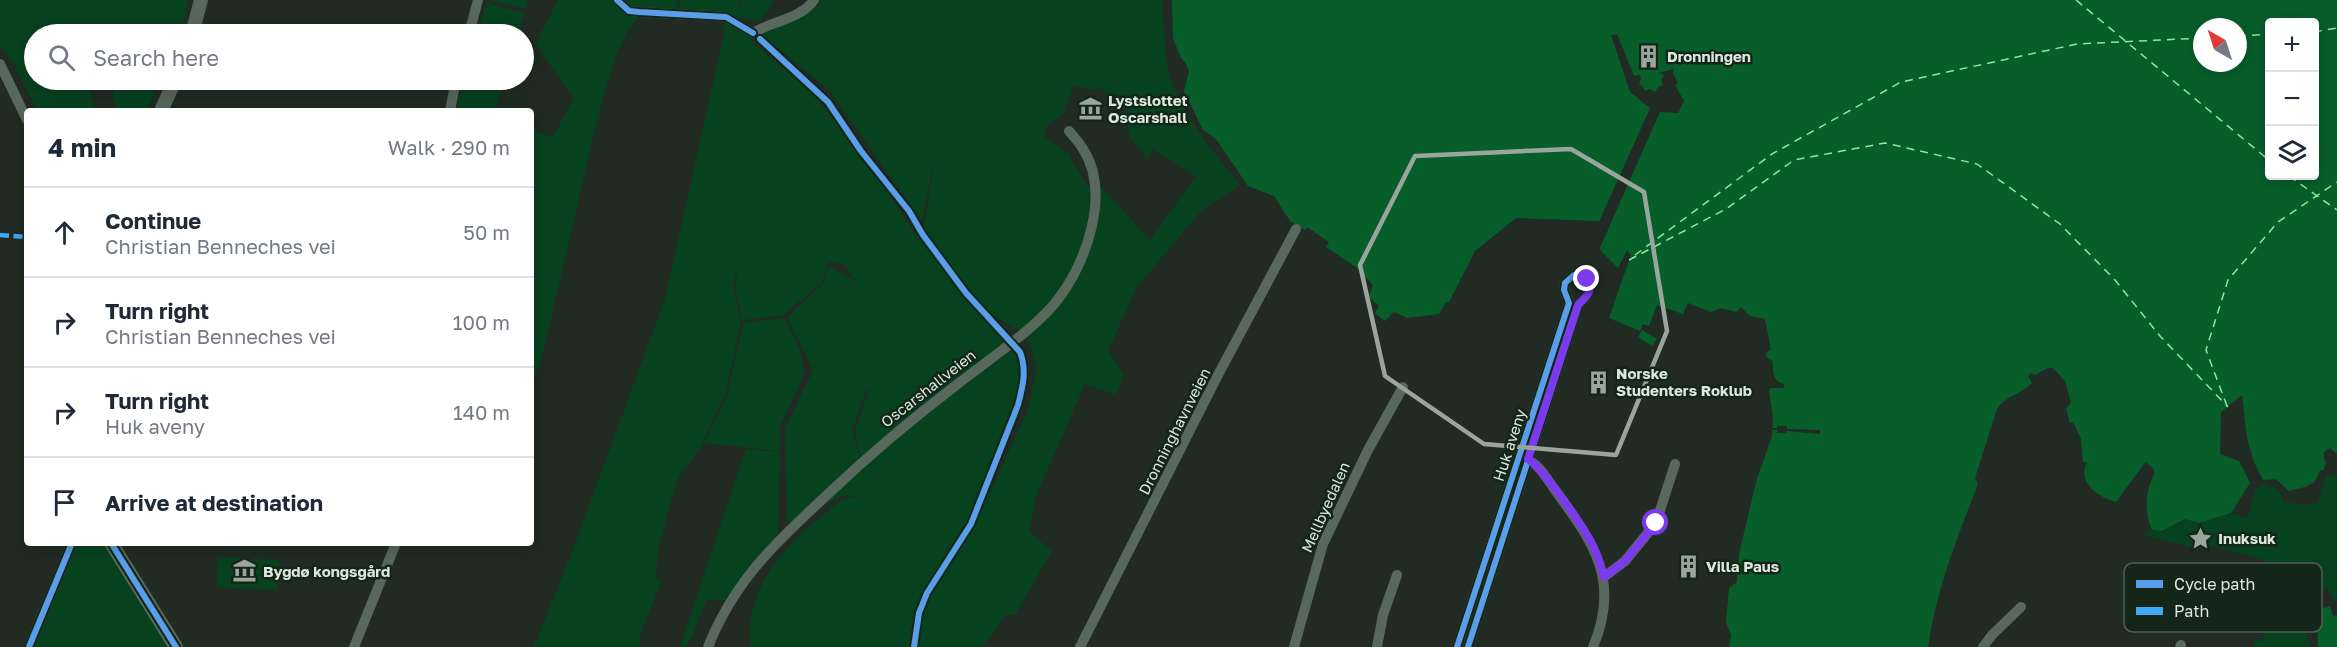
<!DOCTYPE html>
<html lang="en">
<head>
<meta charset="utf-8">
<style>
	:root { --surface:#fff; --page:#f2f2f3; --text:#1f2937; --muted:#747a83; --line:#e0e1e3 }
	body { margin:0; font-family:"Golos Text",sans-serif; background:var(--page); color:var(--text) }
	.controls { position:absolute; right:18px; top:18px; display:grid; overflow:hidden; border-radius:6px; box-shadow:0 3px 15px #0003 }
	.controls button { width:54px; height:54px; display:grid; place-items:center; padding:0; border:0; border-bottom:2px solid var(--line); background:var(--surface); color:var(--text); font:30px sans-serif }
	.compass { position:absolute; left:2193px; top:18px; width:54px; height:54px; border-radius:50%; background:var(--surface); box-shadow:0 3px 15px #0003; rotate:321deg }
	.stop { position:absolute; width:18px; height:18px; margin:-14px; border:4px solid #7c3aed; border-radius:50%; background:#fff }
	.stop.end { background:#7c3aed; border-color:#fff; box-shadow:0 2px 6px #0008 }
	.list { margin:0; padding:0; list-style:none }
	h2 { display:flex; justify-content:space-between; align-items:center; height:78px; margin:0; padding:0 24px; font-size:26px }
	h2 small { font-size:20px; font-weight:400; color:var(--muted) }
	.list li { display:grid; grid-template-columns:39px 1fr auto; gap:18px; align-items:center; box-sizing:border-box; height:90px; padding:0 24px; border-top:2px solid var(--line) }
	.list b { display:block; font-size:22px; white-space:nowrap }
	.list p { margin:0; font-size:20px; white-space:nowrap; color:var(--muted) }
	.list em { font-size:20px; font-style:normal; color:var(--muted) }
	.icon { flex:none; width:33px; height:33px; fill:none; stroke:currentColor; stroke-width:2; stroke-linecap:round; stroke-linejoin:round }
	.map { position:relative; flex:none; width:2337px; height:647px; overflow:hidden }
	.search { position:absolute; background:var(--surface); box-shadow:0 3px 15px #0003; left:24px; top:24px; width:510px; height:66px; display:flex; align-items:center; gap:15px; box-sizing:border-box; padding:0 21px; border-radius:33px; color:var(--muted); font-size:22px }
	.panel { position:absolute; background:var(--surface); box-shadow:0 3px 15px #0003; left:24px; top:108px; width:510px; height:438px; border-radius:6px }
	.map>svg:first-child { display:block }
</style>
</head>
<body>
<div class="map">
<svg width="2337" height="647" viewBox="0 0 2337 647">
	<rect width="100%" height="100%" fill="#212b23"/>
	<path fill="#07421f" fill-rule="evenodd" d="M0,0H188L181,34H34V80H92L88,84L96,111H37L15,66L0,45Z
		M491,0H528L526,9Z
		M558,0H677V12L644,10L627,32L615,57L599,112L542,358L531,386V130L553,137L574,98L535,44Z
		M679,0H740L737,8L743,0H774L759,22L719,12L680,9Z
		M821,0H1162C1164,24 1164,56 1171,79C1183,116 1216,155 1240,185L1202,210L1136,288L1108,351L1124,375L1116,395L1085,384L1036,496L1029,531L1052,551L1015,615H1006L982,647H915L920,615L928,594L957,553L986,501L1028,409L1037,366L1029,342L1017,329L984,310L923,233L937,147L922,221L830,91L760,33L818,6ZM1074,85L1092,90L1102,88L1106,96L1121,97L1127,117L1129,136L1148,159L1152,149L1196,176L1150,240L1102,188L1087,186L1068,153L1044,136L1047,125L1063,114Z
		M486,3L525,13L518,34H477Z
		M724,20L752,36L753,43L815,95L887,191L912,229L966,296L1010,338L861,460L855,431L868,393L867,386L852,431L861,461L894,438L1018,342L1030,368L1024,401L981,499L952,553L920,600L913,647H751C743,593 782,547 822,516C829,511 836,502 844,499C849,497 857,498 862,497L842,496L790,522L787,519L785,429L813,370L787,317L823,284L829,267L857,281L844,264L828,262L822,282L783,315L742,320L735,285L739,264L733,284L741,323L725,395L703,442L692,460L680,474L674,490L658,549L656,577L661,582L640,635V647H534L572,552L665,299L724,33Z
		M107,80H161L146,111H116L112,88Z
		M464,80H504L495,111H459L458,100Z
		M784,318L801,352L804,375L780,426V451L704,443L727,397L743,323Z
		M746,449L780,452L778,534L727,600H707L687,647H680Z
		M2330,475L2337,478V601L2332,598L2328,588L2300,596L2302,624L2310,647H2252L2255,640L2262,642L2284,566L2206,544L2198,549L2145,535L2147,530C2162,534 2172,526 2185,519L2199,523L2231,513L2248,518L2255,490L2263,483L2279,490L2284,502L2305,505L2318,503L2326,476Z
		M77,543H105L169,647H35Z
		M218,557L279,560L277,590L217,587Z"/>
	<path fill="#085e2b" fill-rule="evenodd" d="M1172,0H2337V454L2330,448L2324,452V460L2326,462L2324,469L2319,472C2316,487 2303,487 2289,491L2276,479L2263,480L2254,462L2247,438L2242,395L2221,412L2220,454L2239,461L2250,483L2231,513L2199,523L2185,519L2162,531L2152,530C2146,516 2145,501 2149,487C2151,480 2155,477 2154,469L2146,462L2144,464L2116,502C2098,497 2077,483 2087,462H2083L2081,439L2073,422L2070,423L2066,409L2071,403L2065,381L2053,368H2048L2035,375L2031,373L2028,376L2032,383C2021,395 2008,394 1997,409L1975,478L1978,484C1957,538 1936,590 1928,647H1729L1731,636L1726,622L1729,588L1737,582L1739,554L1756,482L1772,436L1773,418L1769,391L1771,388H1784V384C1771,381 1774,369 1772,360L1767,358L1766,353L1771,349L1765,319L1750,316L1741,307L1736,312L1721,308L1711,312L1688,303L1683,314L1657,305L1649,326L1643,324L1640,331L1609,318L1631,255L1627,250L1618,268L1599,249L1610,225L1599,221L1516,218L1475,251L1449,302L1445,303L1439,314L1407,318L1394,312L1385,321L1375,313L1379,306L1369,297L1373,285L1356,267L1326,247L1329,242L1307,227L1305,230L1290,221L1274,196L1248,186L1216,139L1203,130L1184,91L1189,71L1185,62L1181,58L1173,38ZM2270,22H2314V176H2270ZM2202,27H2238V63H2202Z
		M1642,330L1657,339L1652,346L1638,337Z
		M2330,606L2333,616L2337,615V647H2318L2317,610Z"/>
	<path fill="#212b23" d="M1617,34L1634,76L1640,75L1641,79L1639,84L1643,86L1645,91L1650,89L1655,92L1658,87L1663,85L1661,80L1664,75L1659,73L1673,69L1674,64L1673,73L1678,84L1675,85L1684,101L1678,113L1660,112L1598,252L1596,249L1606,227L1598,224L1650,108L1630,92L1611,35Z
		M1777,426H1787V429L1820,430V434L1787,431L1786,433H1777V430H1771V428H1777Z"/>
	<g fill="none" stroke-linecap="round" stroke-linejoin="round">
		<path stroke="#84ed9d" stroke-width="1.5" stroke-dasharray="8 6" stroke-linecap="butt" d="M2076,0L2270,161
			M2314,32L2337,28
			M2238,36L2270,34
			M2289,176L2337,210
			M1635,255L1772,154L1901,82L2077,44L2202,38
			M1629,260L1726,209L1794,160L1885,143L1977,164L2060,224L2115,280L2160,336L2228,407
			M2227,406L2206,350L2228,280L2278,222L2337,182"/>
		<path stroke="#58685c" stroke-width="10" d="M617,0L629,11L639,12L726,17L753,33C772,21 801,19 814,0
			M469,34L478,0
			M0,64L27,120
			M450,111L456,80
			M1524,458C1538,462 1547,479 1555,490C1594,543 1621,581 1593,647
			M1604,577L1625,561L1656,523L1675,464
			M29,647L72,543
			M354,647L396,543
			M708,647C734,581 776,542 827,495C869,455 913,418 959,383C988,360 1038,327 1059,298C1087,260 1111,193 1083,149C1079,142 1074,137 1069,131
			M1080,647L1219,373L1296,229
			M1294,647L1323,544L1368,450L1403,387
			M1377,647L1383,615L1397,575
			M1457,647L1569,303L1564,290L1565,283L1574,275H1582L1589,282V293L1578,305L1468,647
			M1983,647L1992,635L2021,607
			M2180,647L2181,645"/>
		<path stroke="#58685c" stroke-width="14" d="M192,34L201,0
			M161,111L175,80
			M111,543L176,647"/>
		<path stroke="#3fa9f5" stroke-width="4.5" stroke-dasharray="9 4.5" stroke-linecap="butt" d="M0,235L27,237"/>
		<defs>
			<path id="cycleway" d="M617,0L629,11L639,12L726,17L753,33
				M760,39L828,102L861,151L909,211L923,235L966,293L1020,352C1027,370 1023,386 1018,405L971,524L927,593L919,613L914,647
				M111,543L176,647
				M29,647L72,543
				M1457,647L1569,303L1564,290L1565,283L1574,275H1582L1589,282V293L1578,305L1468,647"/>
		</defs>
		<use href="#cycleway" stroke="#132617" stroke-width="10"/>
		<use href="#cycleway" stroke="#5a9eea" stroke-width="6"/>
	</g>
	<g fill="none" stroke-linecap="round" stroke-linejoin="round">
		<path stroke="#7c3aed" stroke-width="8" d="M1587,279C1594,292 1586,296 1578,305L1528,459C1543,468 1581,524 1591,542C1597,552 1600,565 1604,577L1625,561L1656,523"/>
	</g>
	<path fill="none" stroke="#9aa69c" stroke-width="4.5" stroke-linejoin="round" d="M1571,149L1644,192L1667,331L1616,455L1484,444L1385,376L1360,265L1415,156Z"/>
	<defs>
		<symbol id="building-bare" viewBox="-9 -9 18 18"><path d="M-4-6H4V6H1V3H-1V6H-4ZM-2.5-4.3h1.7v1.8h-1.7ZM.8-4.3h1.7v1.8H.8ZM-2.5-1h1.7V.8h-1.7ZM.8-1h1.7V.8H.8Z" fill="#9aa69c" stroke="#132617" stroke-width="2.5" paint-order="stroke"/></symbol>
		<symbol id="museum-bare" viewBox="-9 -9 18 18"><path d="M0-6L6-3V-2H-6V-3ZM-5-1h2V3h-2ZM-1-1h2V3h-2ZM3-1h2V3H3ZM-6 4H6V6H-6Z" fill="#9aa69c" stroke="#132617" stroke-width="2.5" paint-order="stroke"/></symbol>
		<symbol id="sight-bare" viewBox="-9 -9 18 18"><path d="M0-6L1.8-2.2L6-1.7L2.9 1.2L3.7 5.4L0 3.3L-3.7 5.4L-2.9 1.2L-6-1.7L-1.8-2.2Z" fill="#9aa69c" stroke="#132617" stroke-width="2.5" paint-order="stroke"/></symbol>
	</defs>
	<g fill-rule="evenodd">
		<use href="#building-bare" x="1632" y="40" width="33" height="33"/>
		<use href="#museum-bare" x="1074" y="92" width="33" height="33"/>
		<use href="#building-bare" x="1582" y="366" width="33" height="33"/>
		<use href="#sight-bare" x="2184" y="522" width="33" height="33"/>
		<use href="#building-bare" x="1672" y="550" width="33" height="33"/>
		<use href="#museum-bare" x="228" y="554" width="33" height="33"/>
	</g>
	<g text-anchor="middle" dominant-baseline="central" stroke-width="5" stroke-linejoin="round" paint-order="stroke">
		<g font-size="15" font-weight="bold" fill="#dbe8dd" stroke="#132617" text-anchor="start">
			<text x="1667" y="56">Dronningen</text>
			<text x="1108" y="100">Lystslottet<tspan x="1108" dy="17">Oscarshall</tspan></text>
			<text x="1616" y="373">Norske<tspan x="1616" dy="17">Studenters Roklub</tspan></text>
			<text x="2218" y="538">Inuksuk</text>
			<text x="1706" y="566">Villa Paus</text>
			<text x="263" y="571">Bygdø kongsgård</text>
		</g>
		<g font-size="15" fill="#dbe8dd" stroke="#132617">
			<text transform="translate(928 388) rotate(-38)">Oscarshallveien</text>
			<text transform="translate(1174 431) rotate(-63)">Dronninghavnveien</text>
			<text transform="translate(1509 445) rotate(-72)">Huk aveny</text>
			<text transform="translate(1325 507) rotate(-66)">Mellbyedalen</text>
		</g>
	</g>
	<rect x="2124" y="563" width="198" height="69" rx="9" fill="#132617" stroke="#4f6052" stroke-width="1.5"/>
	<rect x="2136" y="580" width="27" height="8" fill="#5a9eea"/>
	<rect x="2136" y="607" width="27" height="8" fill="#3fa9f5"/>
	<g font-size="16" fill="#dbe8dd">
		<text x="2174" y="590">Cycle path</text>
		<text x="2174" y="617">Path</text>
	</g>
</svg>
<div class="controls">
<button>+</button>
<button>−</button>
<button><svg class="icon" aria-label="layers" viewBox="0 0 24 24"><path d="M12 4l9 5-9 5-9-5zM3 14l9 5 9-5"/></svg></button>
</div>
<svg class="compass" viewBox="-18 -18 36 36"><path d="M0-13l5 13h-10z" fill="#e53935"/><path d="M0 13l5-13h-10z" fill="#747a83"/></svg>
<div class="stop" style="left:1656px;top:523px"></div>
<div class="stop end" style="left:1587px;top:279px"></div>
<div class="search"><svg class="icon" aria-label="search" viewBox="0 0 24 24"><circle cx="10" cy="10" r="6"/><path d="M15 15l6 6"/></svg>Search here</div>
<section class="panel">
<h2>4 min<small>Walk · 290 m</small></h2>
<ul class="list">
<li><svg class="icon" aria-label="ahead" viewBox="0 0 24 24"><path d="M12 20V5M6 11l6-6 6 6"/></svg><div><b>Continue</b><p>Christian Benneches vei</p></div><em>50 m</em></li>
<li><svg class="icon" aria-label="right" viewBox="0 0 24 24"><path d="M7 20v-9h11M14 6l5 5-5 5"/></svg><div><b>Turn right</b><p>Christian Benneches vei</p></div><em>100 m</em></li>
<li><svg class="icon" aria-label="right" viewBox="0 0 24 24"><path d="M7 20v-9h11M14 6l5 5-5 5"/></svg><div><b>Turn right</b><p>Huk aveny</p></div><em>140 m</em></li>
<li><svg class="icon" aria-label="arrive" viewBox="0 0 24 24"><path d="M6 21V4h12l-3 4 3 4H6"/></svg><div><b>Arrive at destination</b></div></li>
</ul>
</section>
</div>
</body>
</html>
